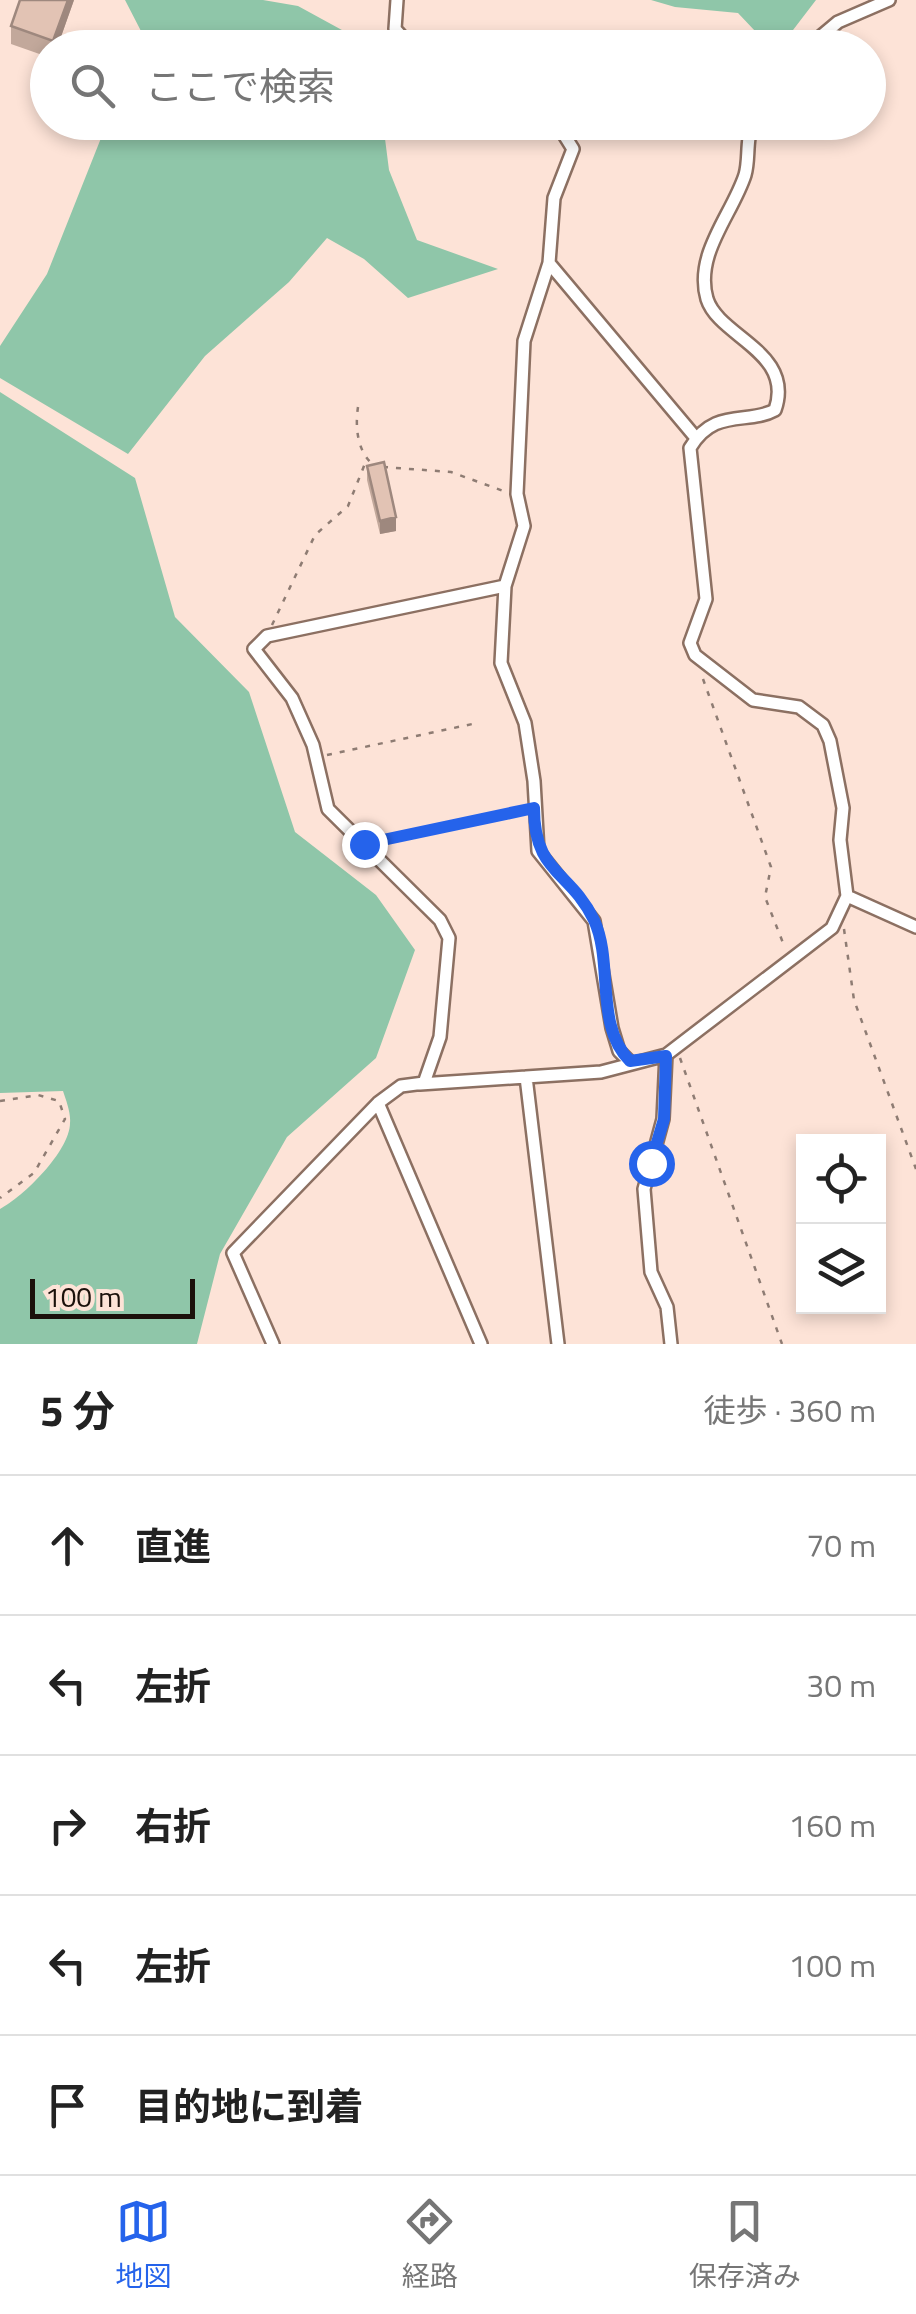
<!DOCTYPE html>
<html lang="ja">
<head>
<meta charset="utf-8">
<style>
	:root { --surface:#fff; --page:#f2f2f2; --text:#222; --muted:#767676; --line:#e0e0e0; --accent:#2563eb }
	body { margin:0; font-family:"Titillium Web","Noto Sans JP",sans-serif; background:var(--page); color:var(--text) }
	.controls { position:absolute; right:30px; bottom:30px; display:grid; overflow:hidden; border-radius:0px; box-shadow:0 5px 15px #0003 }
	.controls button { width:90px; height:90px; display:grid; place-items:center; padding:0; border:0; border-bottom:2px solid var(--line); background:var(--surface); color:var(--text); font:50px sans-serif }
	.scale { position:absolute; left:30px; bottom:25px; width:165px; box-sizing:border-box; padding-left:10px; border:5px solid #1b110b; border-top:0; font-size:28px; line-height:35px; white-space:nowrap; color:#1b110b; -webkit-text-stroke:8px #fde3d7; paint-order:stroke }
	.stop { position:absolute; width:30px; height:30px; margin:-22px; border:8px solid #2563eb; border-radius:50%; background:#fff }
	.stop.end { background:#2563eb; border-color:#fff; box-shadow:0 2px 10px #0008 }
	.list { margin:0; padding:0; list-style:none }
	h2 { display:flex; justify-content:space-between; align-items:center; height:130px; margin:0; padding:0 40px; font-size:42px }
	h2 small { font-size:32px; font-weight:400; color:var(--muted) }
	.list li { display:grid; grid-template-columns:65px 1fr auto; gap:30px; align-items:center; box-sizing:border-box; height:140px; padding:0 40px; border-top:2px solid var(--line) }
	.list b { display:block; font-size:38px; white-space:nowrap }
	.list em { font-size:32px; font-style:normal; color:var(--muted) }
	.icon { flex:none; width:55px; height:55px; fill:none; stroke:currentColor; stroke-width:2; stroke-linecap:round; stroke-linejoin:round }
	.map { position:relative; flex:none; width:916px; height:1344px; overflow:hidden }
	.search { position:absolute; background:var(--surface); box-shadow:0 5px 15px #0003; left:30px; right:30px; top:30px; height:110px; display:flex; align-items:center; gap:25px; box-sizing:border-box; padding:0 35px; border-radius:55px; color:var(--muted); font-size:38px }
	.sheet { height:830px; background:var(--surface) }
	nav { display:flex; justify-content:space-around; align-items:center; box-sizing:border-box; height:140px; border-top:2px solid var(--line); background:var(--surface); font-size:28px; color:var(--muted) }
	nav a { display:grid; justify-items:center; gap:5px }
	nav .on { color:var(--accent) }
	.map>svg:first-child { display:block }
</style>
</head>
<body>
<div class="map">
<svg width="916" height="1344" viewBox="0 0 916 1344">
	<rect width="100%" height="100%" fill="#fde3d7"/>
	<path fill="#8fc6a9" d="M125,0H263L298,6L373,47H137L142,33Z
		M651,0H816L780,47L771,48L738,13L675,7Z
		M107,123H383L389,170L417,240L498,269L408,298L364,259L327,238L289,282L205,356L128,454L0,378V346L47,274Z
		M0,392L135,478L175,617L249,692L295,832L376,895L415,950L376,1058L287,1137L220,1254L197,1344H0V1209C23,1197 70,1151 70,1123C71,1113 66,1100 63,1091L0,1093Z"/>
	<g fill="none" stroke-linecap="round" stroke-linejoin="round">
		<defs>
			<path id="street" d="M397,0L395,29L405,40L439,48
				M807,48L838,22L889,0
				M548,122L563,133L573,149L554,198L549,263L524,341L517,494L524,526L505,586L501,663L525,723L534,781L538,851L594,921L612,1028L619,1051L629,1061
				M549,263L696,438
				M847,896L916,927
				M666,1055L832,928L847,896L840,840L843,808L830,741L823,725L799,707L753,700L695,655L690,643L706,599L690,448C714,407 748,425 775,410C795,352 719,337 707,299C694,254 732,215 745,175C750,158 745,139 754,122
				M420,1084L526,1077
				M378,1103L481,1344
				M273,1344L233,1253L378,1103L401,1086L424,1083L440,1037L449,938L440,920L328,809L313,745L292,698L254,649L267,636L505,586
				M558,1344L526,1077L601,1072L666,1055L663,1119L644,1189L651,1272L667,1307L671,1344"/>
		</defs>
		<use href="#street" stroke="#8c7062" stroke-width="16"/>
		<path stroke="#8e7c73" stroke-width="2.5" stroke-dasharray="5 8" stroke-linecap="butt" d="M358,407C355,427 357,453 375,466
			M383,467L451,472L506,492
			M272,625L315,535L348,506L366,461
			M703,679L771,867L765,897L785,948
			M327,755L477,723
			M379,841L523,810
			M844,929L854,1000L916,1169
			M680,1058L782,1344
			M0,1101L38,1095L59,1101L65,1119L34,1173L0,1198"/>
		<use href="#street" stroke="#fff" stroke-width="11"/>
	</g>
	<path fill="#c2a89b" d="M74,0L57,48H48V57L11,44V26Z
		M367,466L396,531L380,534L367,480Z"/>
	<path fill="#9e887e" d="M68,0H74L57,48H53V41Z
		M396,517V531L380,534V521Z"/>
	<path fill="#e2c3b4" stroke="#9e887e" stroke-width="2.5" d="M20,0H68L53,41L11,26Z
		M384,462L396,517L380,521L367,466Z"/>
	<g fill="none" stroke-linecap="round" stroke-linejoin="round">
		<path stroke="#2563eb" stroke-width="12" d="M364,844L534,808C534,874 570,870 594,920C614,963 594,1025 630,1061L666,1056L664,1119L651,1163"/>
	</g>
</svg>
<div class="controls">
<button><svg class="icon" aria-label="locate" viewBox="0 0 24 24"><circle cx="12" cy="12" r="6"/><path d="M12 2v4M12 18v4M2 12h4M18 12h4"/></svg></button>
<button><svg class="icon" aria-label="layers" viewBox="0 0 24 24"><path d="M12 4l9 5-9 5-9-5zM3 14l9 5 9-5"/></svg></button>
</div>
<div class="scale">100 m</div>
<div class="stop" style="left:651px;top:1163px"></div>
<div class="stop end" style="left:364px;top:844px"></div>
<div class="search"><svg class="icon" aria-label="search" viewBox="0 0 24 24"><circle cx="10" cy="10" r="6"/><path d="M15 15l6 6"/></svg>ここで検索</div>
</div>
<section class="sheet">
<h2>5 分<small>徒歩 · 360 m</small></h2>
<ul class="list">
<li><svg class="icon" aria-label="ahead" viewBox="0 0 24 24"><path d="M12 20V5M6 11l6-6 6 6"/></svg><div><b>直進</b></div><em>70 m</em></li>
<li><svg class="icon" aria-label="left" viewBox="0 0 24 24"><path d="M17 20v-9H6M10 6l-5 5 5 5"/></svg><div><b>左折</b></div><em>30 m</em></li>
<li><svg class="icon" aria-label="right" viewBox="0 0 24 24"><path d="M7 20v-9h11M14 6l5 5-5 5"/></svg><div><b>右折</b></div><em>160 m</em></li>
<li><svg class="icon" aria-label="left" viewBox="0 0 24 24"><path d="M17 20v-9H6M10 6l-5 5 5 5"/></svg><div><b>左折</b></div><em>100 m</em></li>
<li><svg class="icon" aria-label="arrive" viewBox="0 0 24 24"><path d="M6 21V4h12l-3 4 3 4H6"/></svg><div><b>目的地に到着</b></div></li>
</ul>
</section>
<nav>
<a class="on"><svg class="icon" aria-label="map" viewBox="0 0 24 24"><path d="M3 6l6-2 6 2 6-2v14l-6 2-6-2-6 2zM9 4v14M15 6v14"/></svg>地図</a>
<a><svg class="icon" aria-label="directions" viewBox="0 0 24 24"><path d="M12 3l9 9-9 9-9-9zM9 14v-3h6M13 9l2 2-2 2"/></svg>経路</a>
<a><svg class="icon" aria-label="saved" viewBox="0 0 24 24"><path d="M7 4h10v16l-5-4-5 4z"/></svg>保存済み</a>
</nav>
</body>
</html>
